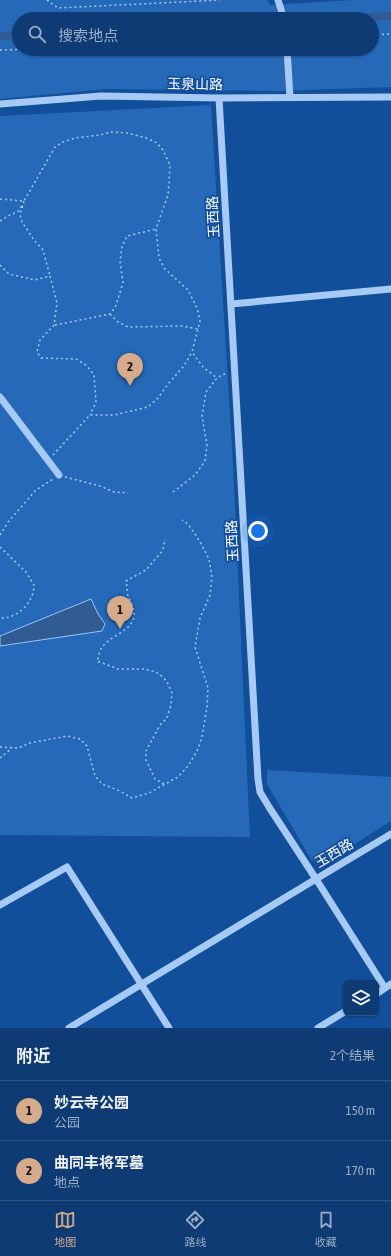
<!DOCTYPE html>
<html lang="zh">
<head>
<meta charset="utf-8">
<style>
	:root { --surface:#0e3b74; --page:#174279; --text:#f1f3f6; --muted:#9badc5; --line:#2e5586; --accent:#d6ab8b }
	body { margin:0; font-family:"Asap Condensed","Noto Sans SC",sans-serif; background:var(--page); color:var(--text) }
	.controls { position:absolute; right:12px; bottom:12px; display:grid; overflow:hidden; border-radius:6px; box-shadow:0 1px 3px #0004 }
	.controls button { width:36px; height:36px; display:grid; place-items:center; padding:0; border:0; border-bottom:1px solid var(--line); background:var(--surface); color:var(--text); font:20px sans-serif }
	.you { position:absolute; left:258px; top:531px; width:14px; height:14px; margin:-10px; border:3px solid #fff; border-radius:50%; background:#1a73e8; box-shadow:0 0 0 6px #1a73e833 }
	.badge { display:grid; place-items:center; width:26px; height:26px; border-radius:50%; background:var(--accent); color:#111; font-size:13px; font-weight:700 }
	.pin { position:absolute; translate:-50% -33px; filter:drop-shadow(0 1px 2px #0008) }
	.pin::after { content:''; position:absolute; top:21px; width:14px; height:12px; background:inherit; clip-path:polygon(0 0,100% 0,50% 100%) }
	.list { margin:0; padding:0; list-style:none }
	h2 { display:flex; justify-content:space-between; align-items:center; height:52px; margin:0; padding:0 16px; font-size:17px }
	h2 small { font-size:13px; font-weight:400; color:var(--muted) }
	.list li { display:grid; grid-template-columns:26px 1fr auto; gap:12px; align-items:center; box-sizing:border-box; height:60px; padding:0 16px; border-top:1px solid var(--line) }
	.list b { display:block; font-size:15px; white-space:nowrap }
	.list p { margin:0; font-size:13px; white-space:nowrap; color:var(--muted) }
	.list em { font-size:13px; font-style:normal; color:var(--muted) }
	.icon { flex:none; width:22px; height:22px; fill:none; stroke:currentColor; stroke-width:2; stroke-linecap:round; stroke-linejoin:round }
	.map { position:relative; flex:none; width:391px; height:1028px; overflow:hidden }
	.search { position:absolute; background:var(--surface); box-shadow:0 1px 3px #0004; left:12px; right:12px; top:12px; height:44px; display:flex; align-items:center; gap:10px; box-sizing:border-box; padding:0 14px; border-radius:22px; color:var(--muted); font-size:15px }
	.sheet { height:172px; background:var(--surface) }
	nav { display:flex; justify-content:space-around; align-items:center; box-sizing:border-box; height:56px; border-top:1px solid var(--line); background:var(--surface); font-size:11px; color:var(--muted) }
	nav a { display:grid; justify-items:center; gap:2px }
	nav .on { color:var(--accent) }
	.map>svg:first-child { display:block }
</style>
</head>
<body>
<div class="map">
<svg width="391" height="1028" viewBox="0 0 391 1028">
	<rect width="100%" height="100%" fill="#124f9a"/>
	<path fill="#2569b8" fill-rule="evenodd" d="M0,0H268L270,5L353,0H391V87L281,91L106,89L0,99ZM19,19H372V49H19Z
		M211,105L233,464L250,837L0,835V116Z
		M267,770L391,777V821L325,863L312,861L267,784Z"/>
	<path fill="#305c93" stroke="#98c5f7" d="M91,599L98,614L105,624L102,631L0,646V636Z"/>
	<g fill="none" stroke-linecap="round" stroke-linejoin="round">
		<path stroke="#305c93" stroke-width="8" d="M336,19L391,16
			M0,36L19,35"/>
		<path stroke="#a6caf4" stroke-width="1.5" stroke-dasharray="2 3" stroke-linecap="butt" d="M47,0L58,8L220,0
			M372,35L391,34
			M0,50L39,49
			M0,199L24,201L55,147L63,142L75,138L100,135L111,132L127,133L146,138L157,143L163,150L170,165L169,183L168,195L156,229L159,258L165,269L188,290L197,308L200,321L192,352L203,367L217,378
			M24,201L20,215L22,222L34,240L43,250L50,276
			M0,221L8,216L19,211L22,205
			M0,265L9,274L35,280L50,276L57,303L54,325L40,340L37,352L41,358L76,359L86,365L94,375L96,402L90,415
			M110,314L118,322L128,327L181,326L199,329
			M55,325L110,314L115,308L123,283L120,261L122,247L127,236L156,229
			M53,455L90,415H114L148,407L158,398L168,384L184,366L192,352
			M65,477L100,486L114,492L128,493
			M173,492L195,475L205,461L207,445L202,416L206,392L217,378L228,372
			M0,535L8,522L36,490L53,479
			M0,547L26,572L34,585C34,589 33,594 31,598C26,609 13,619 0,618
			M0,747L18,748L30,743L67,736L80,739L87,746L95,776L102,784L120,791L132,798L149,793L178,777L188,766L197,751L202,737L207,707L208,688L195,647L200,618L210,595L212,577L209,559L199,540L188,524L182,520
			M0,758L12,748
			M164,784L155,779L146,760V751L160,725L167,718L171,705L172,693L167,682L163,677L156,672L144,669H118L97,661C99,657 99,652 101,649C109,635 130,633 134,617C135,610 131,602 128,596C127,591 127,586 126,581L146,570L163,550L165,539"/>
		<path stroke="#a6caf4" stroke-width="7" d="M278,0L284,19
			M287,49L290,97
			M219,98L258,779L260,792L269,807L316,879L391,834
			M0,104L101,96L219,98L391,97
			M231,304L391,289
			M0,397L59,475
			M0,905L67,867L169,1028
			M376,994L391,984
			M69,1028L316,879L385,988
			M318,1028L346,1011"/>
	</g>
	<g text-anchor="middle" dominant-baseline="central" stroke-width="3.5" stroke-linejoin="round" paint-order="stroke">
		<g font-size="14" fill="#fff" stroke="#124f9a">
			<text transform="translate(195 84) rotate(1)">玉泉山路</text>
			<text transform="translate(213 217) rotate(-93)">玉西路</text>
			<text transform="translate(232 541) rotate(-93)">玉西路</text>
			<text transform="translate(334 853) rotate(-31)">玉西路</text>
		</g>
	</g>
</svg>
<div class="controls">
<button><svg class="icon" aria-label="layers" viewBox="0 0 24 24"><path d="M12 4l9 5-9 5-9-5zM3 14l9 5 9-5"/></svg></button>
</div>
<div class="you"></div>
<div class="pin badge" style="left:120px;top:629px">1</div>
<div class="pin badge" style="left:130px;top:386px">2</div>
<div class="search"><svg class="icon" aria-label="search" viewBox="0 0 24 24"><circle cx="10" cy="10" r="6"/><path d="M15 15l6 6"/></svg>搜索地点</div>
</div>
<section class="sheet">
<h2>附近<small>2个结果</small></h2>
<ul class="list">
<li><span class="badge">1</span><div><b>妙云寺公园</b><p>公园</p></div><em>150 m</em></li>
<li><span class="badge">2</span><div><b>曲同丰将军墓</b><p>地点</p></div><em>170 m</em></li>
</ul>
</section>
<nav>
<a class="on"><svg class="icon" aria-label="map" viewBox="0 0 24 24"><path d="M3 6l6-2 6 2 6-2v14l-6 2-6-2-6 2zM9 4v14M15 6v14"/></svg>地图</a>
<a><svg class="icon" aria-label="directions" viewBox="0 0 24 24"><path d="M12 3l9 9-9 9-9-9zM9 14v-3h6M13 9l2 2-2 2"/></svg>路线</a>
<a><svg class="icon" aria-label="saved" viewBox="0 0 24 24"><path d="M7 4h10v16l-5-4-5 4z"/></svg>收藏</a>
</nav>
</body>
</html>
